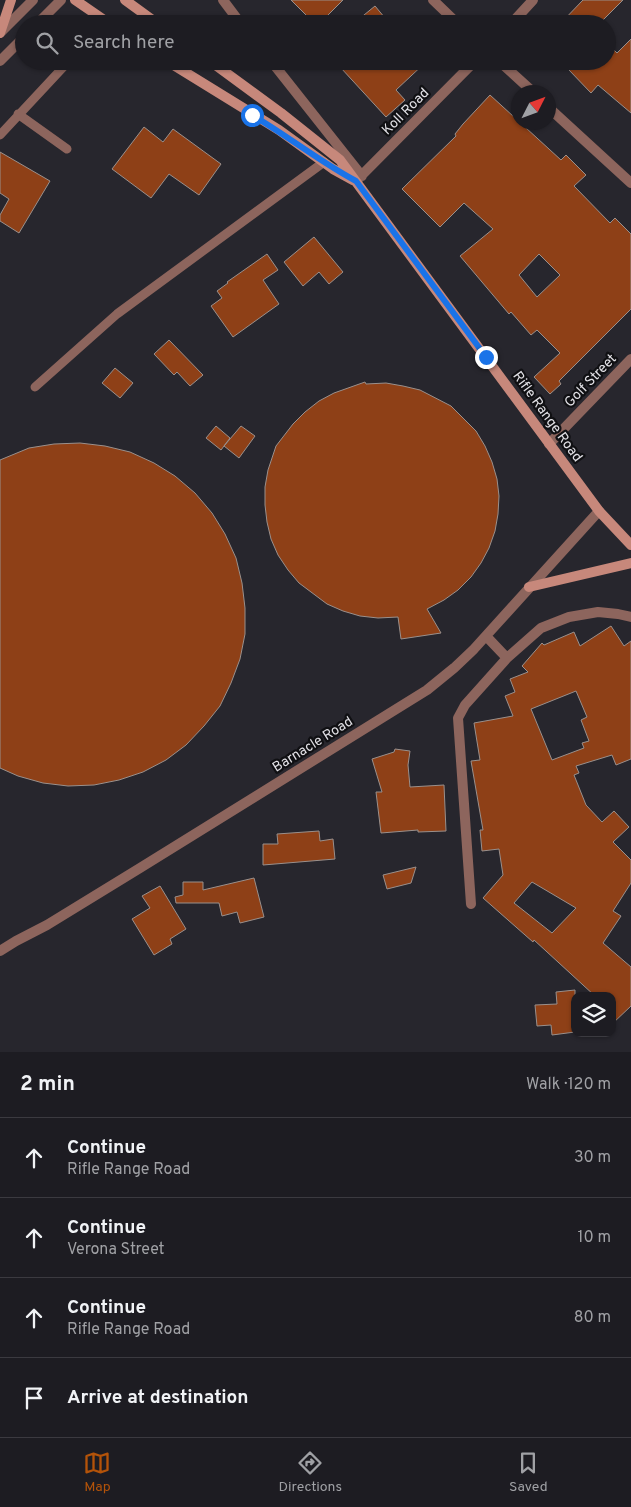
<!DOCTYPE html>
<html lang="en">
<head>
<meta charset="utf-8">
<style>
	:root { --surface:#1d1c22; --page:#2a292f; --text:#f1f3f6; --muted:#a0a1a5; --line:#3b3a40; --accent:#b45309 }
	body { margin:0; font-family:Overpass,sans-serif; background:var(--page); color:var(--text) }
	.controls { position:absolute; right:15px; bottom:15px; display:grid; overflow:hidden; border-radius:10px; box-shadow:0 1px 4px #0004 }
	.controls button { width:45px; height:45px; display:grid; place-items:center; padding:0; border:0; border-bottom:1px solid var(--line); background:var(--surface); color:var(--text); font:25px sans-serif }
	.compass { position:absolute; left:511px; top:85px; width:45px; height:45px; border-radius:50%; background:var(--surface); box-shadow:0 1px 4px #0004; rotate:48deg }
	.stop { position:absolute; width:15px; height:15px; margin:-11px; border:4px solid #1a73e8; border-radius:50%; background:#fff }
	.stop.end { background:#1a73e8; border-color:#fff; box-shadow:0 1px 5px #0008 }
	.list { margin:0; padding:0; list-style:none }
	h2 { display:flex; justify-content:space-between; align-items:center; height:65px; margin:0; padding:0 20px; font-size:21px }
	h2 small { font-size:16px; font-weight:400; color:var(--muted) }
	.list li { display:grid; grid-template-columns:32px 1fr auto; gap:15px; align-items:center; box-sizing:border-box; height:80px; padding:0 20px; border-top:1px solid var(--line) }
	.list b { display:block; font-size:19px; white-space:nowrap }
	.list p { margin:0; font-size:16px; white-space:nowrap; color:var(--muted) }
	.list em { font-size:16px; font-style:normal; color:var(--muted) }
	.icon { flex:none; width:28px; height:28px; fill:none; stroke:currentColor; stroke-width:2; stroke-linecap:round; stroke-linejoin:round }
	.map { position:relative; flex:none; width:631px; height:1052px; overflow:hidden }
	.search { position:absolute; background:var(--surface); box-shadow:0 1px 4px #0004; left:15px; right:15px; top:15px; height:55px; display:flex; align-items:center; gap:12px; box-sizing:border-box; padding:0 18px; border-radius:28px; color:var(--muted); font-size:19px }
	.sheet { height:385px; background:var(--surface) }
	nav { display:flex; justify-content:space-around; align-items:center; box-sizing:border-box; height:70px; border-top:1px solid var(--line); background:var(--surface); font-size:14px; color:var(--muted) }
	nav a { display:grid; justify-items:center; gap:2px }
	nav .on { color:var(--accent) }
	.map>svg:first-child { display:block }
</style>
</head>
<body>
<div class="map">
<svg width="631" height="1052" viewBox="0 0 631 1052">
	<rect width="100%" height="100%" fill="#27262d"/>
	<path fill="#8e4017" stroke="#9a908c" fill-rule="evenodd" d="M291,0H343L319,24H315Z
		M583,0H623L599,24H560Z
		M375,6L390,24H353Z
		M631,39V113L598,85L591,93L569,70L577,61H607V43L617,53Z
		M349,61H369L376,70L385,61H427L396,90L405,100L386,117L341,68Z
		M490,95L561,160L566,155L586,175L574,186L610,223L615,218L631,234V309L559,381L561,384L550,394L534,377L560,353L537,330L531,335L511,312L509,314L460,256L493,229L464,203L440,227L402,189L456,136L455,134L463,124ZM539,254L560,275L537,297L519,275Z
		M144,127L163,142L173,129L221,164L199,195L169,174L151,198L112,169Z
		M0,152L50,181L19,233L0,221V215L9,199L0,193Z
		M314,237L343,272L329,284L319,272L303,286L284,262Z
		M267,254L278,270L263,280L279,304L233,337L211,306L222,298L217,291L228,283L227,282Z
		M169,340L203,375L190,386L177,372L174,375L154,354Z
		M115,368L133,383L120,398L102,383Z
		M365,382L366,384L386,383L403,386L420,390L451,406L476,431L485,446L492,462L497,479L499,496L498,514L495,531L489,548L481,563L471,577L458,590L444,600L427,609L441,633L401,639L398,617L378,618L360,616L343,611L327,604L299,583L288,570L278,555L271,539L267,522L265,505V487L268,470L276,446L293,424L305,412L319,401L334,393Z
		M216,426L230,438L221,450L206,438Z
		M241,426L255,436L239,458L224,446Z
		M80,443L105,446L130,452L154,463L175,476L195,493L212,513L225,534L236,558L242,583L245,608V634L240,659L231,683L220,706L204,726L186,745L166,760L143,772L119,780L94,785L68,786L43,783L18,776L0,768V460L29,448L54,444Z
		M611,626L624,646L631,641V759L616,765L612,755L576,766L579,773L574,775L586,805L602,822L614,811L629,827L613,842L631,860V883L613,911L621,916L603,943L631,967V1006L612,1024V996H595L534,940L533,942L483,898L503,875L499,849L482,851L480,830H483L471,761L480,760L474,723L513,716L505,696L515,692L510,679L528,672L522,666L542,643L544,645L574,632L580,646ZM576,691L587,717L581,720L589,741L582,743L584,748L552,760L531,709ZM532,882L576,908L552,933L514,903Z
		M395,749L410,751L408,765L410,787L444,785L446,831L418,832V830L381,833L376,792H382L372,759L394,752Z
		M319,831L320,841L333,839L335,859L263,865V844H278L277,834Z
		M416,867L411,883L387,889L383,875Z
		M254,878L264,917L240,923L237,912L222,916L219,903H176L175,897L183,895V882H203V890Z
		M160,886L186,929L170,939L172,944L154,955L132,919L150,908L142,896Z
		M575,990V1032L552,1035L551,1025L537,1026L535,1005L557,1004L556,992Z"/>
	<g fill="none" stroke-linecap="round" stroke-linejoin="round">
		<path stroke="#8d655d" stroke-width="9" d="M18,114L67,149
			M0,135L68,62
			M35,387L117,314L324,162"/>
		<path stroke="#8d655d" stroke-width="10" d="M223,0L241,24
			M433,0L458,24
			M37,24L61,0
			M511,24L533,0
			M0,33L33,0
			M0,61L24,37
			M271,61L362,176
			M499,61L533,92
			M548,107L631,183
			M356,181L475,61
			M549,444L631,359
			M486,636L507,658L541,628L569,617L598,612L618,614L631,617
			M471,904L458,718L465,705L507,658
			M0,951L16,941L47,925L140,868L427,690L454,668L474,649L599,511"/>
		<path stroke="#c7887b" stroke-width="10" d="M75,0L110,24
			M125,0L158,24
			M0,33L11,0
			M167,61L279,130L333,169L353,180
			M210,61L281,113L340,160L599,511L631,545
			M529,587L631,563"/>
	</g>
	<g fill="none" stroke-linecap="round" stroke-linejoin="round">
		<path stroke="#1a73e8" stroke-width="6" d="M252,115C288,136 320,162 356,181L486,357"/>
	</g>
	<g text-anchor="middle" dominant-baseline="central" stroke-width="4.5" stroke-linejoin="round" paint-order="stroke">
		<g font-size="14" fill="#e2e1e6" stroke="#101013">
			<text transform="translate(406 112) rotate(-45)">Koll Road</text>
			<text transform="translate(591 381) rotate(-46)">Golf Street</text>
			<text transform="translate(547 417) rotate(54)">Rifle Range Road</text>
			<text transform="translate(313 745) rotate(-32)">Barnacle Road</text>
		</g>
	</g>
</svg>
<div class="controls">
<button><svg class="icon" aria-label="layers" viewBox="0 0 24 24"><path d="M12 4l9 5-9 5-9-5zM3 14l9 5 9-5"/></svg></button>
</div>
<svg class="compass" viewBox="-18 -18 36 36"><path d="M0-13l5 13h-10z" fill="#e53935"/><path d="M0 13l5-13h-10z" fill="#a0a1a5"/></svg>
<div class="stop" style="left:252px;top:115px"></div>
<div class="stop end" style="left:486px;top:357px"></div>
<div class="search"><svg class="icon" aria-label="search" viewBox="0 0 24 24"><circle cx="10" cy="10" r="6"/><path d="M15 15l6 6"/></svg>Search here</div>
</div>
<section class="sheet">
<h2>2 min<small>Walk · 120 m</small></h2>
<ul class="list">
<li><svg class="icon" aria-label="ahead" viewBox="0 0 24 24"><path d="M12 20V5M6 11l6-6 6 6"/></svg><div><b>Continue</b><p>Rifle Range Road</p></div><em>30 m</em></li>
<li><svg class="icon" aria-label="ahead" viewBox="0 0 24 24"><path d="M12 20V5M6 11l6-6 6 6"/></svg><div><b>Continue</b><p>Verona Street</p></div><em>10 m</em></li>
<li><svg class="icon" aria-label="ahead" viewBox="0 0 24 24"><path d="M12 20V5M6 11l6-6 6 6"/></svg><div><b>Continue</b><p>Rifle Range Road</p></div><em>80 m</em></li>
<li><svg class="icon" aria-label="arrive" viewBox="0 0 24 24"><path d="M6 21V4h12l-3 4 3 4H6"/></svg><div><b>Arrive at destination</b></div></li>
</ul>
</section>
<nav>
<a class="on"><svg class="icon" aria-label="map" viewBox="0 0 24 24"><path d="M3 6l6-2 6 2 6-2v14l-6 2-6-2-6 2zM9 4v14M15 6v14"/></svg>Map</a>
<a><svg class="icon" aria-label="directions" viewBox="0 0 24 24"><path d="M12 3l9 9-9 9-9-9zM9 14v-3h6M13 9l2 2-2 2"/></svg>Directions</a>
<a><svg class="icon" aria-label="saved" viewBox="0 0 24 24"><path d="M7 4h10v16l-5-4-5 4z"/></svg>Saved</a>
</nav>
</body>
</html>
